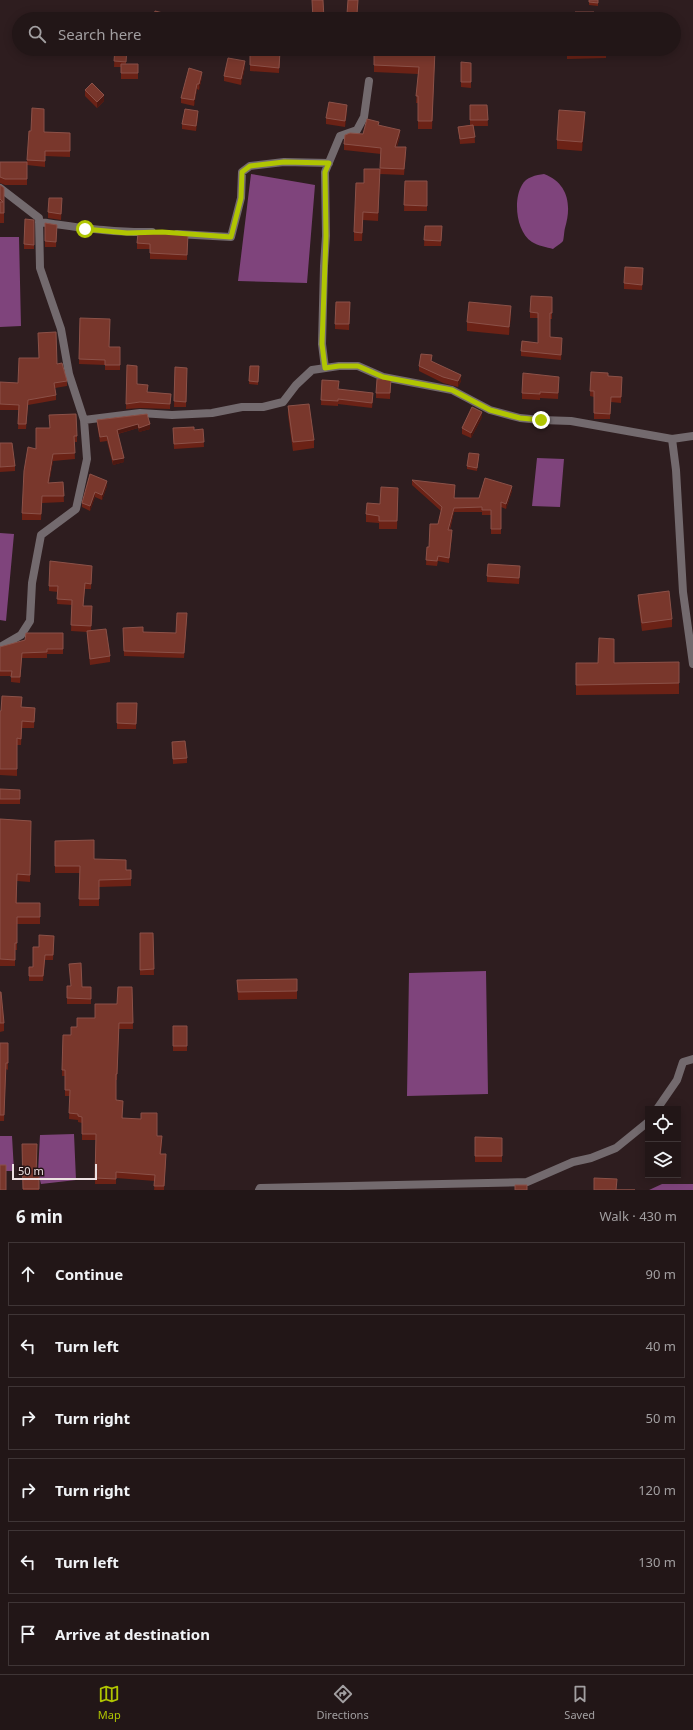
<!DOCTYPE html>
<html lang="en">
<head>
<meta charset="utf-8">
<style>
	:root { --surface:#221617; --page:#2e2324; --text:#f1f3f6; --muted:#a29fa1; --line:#3f3536; --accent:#b0c502 }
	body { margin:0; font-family:"Noto Sans",sans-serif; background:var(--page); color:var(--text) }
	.controls { position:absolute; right:12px; bottom:12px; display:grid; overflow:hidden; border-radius:0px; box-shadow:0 2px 10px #0003 }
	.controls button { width:36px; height:36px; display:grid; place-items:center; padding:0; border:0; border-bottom:1px solid var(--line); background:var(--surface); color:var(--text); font:20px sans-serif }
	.scale { position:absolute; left:12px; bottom:10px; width:85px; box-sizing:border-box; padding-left:4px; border:2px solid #ece0e1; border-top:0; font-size:11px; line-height:14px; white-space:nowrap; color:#ece0e1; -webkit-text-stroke:3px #241315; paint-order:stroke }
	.stop { position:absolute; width:12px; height:12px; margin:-9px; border:3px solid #b0c502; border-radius:50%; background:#fff }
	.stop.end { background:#b0c502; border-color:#fff; box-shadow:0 1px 4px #0008 }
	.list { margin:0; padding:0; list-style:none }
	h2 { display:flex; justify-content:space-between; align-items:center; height:52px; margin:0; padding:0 16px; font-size:17px }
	h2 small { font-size:13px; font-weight:400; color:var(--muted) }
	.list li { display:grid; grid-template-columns:26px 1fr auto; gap:12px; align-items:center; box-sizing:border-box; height:64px; margin:0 8px 8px; padding:0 8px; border:1px solid var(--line); border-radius:0px }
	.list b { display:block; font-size:15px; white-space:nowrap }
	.list em { font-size:13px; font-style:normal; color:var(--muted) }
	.icon { flex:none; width:22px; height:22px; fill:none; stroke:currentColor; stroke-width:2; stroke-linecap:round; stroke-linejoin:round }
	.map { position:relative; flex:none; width:693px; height:1190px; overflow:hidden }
	.search { position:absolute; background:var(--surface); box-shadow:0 2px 10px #0003; left:12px; right:12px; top:12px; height:44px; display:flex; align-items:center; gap:10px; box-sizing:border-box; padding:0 14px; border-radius:22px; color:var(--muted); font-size:15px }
	.sheet { height:484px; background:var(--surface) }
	nav { display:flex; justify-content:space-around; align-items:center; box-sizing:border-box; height:56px; border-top:1px solid var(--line); background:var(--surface); font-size:11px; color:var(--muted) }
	nav a { display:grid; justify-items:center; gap:2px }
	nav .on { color:var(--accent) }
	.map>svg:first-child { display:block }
</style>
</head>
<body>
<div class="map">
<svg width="693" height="1190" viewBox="0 0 693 1190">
	<rect width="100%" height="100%" fill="#2e1d1f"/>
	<path fill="#7f447c" d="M251,174L315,185L307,283L238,281Z
		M544,174C568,183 572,205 565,228C564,232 564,238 563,241C561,244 556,246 553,249C547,247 538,246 532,242C516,232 513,200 522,185C526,177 536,175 544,174Z
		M0,237H19L21,326L0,327Z
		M537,458L564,459L560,507L532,506Z
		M0,533L14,534L6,621L0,620Z
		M486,971L488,1094L407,1096L409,973Z
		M74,1134L76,1180L41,1184L38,1172L40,1135Z
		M0,1136H12L14,1171H0Z
		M662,1184H693V1190H649Z"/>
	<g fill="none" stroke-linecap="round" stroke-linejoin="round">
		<path stroke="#736a6e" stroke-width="8" d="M0,188L39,218L40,268L61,329L69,374L84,420L87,459L76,509L41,535L32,583L30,621L21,635L0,647
			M39,222C77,227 114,233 152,232
			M177,234L231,237L241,198L242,172L250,166L284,162L329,163
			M325,368L322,344L324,266L326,236L325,172L340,136L357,130L364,117L369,81
			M84,420L140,413L172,415L212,413L242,407H263L283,402L296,385L312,370L339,366H358L383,377L452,390L490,410L520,418L541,420L571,421L672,439
			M693,436L672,439L676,470L683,592L693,664
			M657,1109L677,1080L683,1062L693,1059
			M259,1190L260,1188L527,1182L573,1162L591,1158L616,1148L648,1122"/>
	</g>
	<path fill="#6b2216" d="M358,0L357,19H347V14Z
		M589,0H598V6L589,5Z
		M67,49H86V50Z
		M115,49H127L126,64H138V79H121V67H114Z
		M567,49H606V58L567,59Z
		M374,50H435L432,129H418V103H416L418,74L374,72Z
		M250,52L280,57L279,73L250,71Z
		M461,62L471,63V88L461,87Z
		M245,67L241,85L224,81V76Z
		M202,77L199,90L197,89L194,106L181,103V98Z
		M85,90L104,101L97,108L85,96Z
		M470,105H487L488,126H474L475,143L460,144L458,127L470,125Z
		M347,111L345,127L326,124V118Z
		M198,117L196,131L182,129V124Z
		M585,120L582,151L557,149V140Z
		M379,125L400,136L397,147L406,153L404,175L380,174L378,221L363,220L362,241H354V232L364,183L380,169L381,154L344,150V144L363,134Z
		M44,132L70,133V157L45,156V167L27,165V160Z
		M0,162H27V185H5L0,183Z
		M405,181H427V211H404Z
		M0,185L4,188V223H0Z
		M62,204L61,220L48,218V212Z
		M45,223L57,225L56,247H45Z
		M425,226H442L441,246H424Z
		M188,234L187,260L150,259V249H137V243Z
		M24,244L34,245V249H24Z
		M643,274L642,290L624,289V283Z
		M552,297V319H550V337L562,343L561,360L521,356V351L538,343V318H530V312Z
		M350,302L349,330L335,329V324Z
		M511,314L509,335L467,331V322Z
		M80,318L110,347H120V370H105V365L79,364Z
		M432,361L461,381L458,387L443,383L419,371V366Z
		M57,364L67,381V386L55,388L56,395V400L28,405L26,429H18L19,410H0V382L18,383Z
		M127,365L137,384L147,392L171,394L170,409L140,408L126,409Z
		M250,366H259L258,385L249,384Z
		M175,367L187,368L186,407H174Z
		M591,372L608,376L622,377L621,403L611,402L610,419H594V397L590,396Z
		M391,379L390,399L376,398V393Z
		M322,380L339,389L373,398L372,408L338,404V406L321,405Z
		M559,383L558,399L540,398V400L522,399V393Z
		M288,406L314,440V448L293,451L288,415Z
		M147,414L150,429L139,432L138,428L118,434L124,462L113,465L107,441L100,442L97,424V420Z
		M49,415L77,436V442H74L75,459L53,461L49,483L63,482L64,502L42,503L41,520H22V513L36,449L50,428Z
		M482,417L471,438L462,434V428Z
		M173,428L194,430L203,429L204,447L174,449Z
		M0,443L15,466V471L0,472Z
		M479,457L477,471L467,469V466Z
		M90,474L107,486L102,500L95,497L90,511L82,507V503Z
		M412,480L455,490L454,498H479L512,491L506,509L501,507V534H491V515H482V512H454L450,530L452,535L449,563L438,561L437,566L426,565L427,547H429L438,524L441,511L412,485Z
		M398,496L397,529H379V523L366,522V514L380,504Z
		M92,571L91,589H85L83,606L92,612L91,631L110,656V662L90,665L87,637V632L71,631L72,605L57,604L58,592L49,591V586Z
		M520,572L519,584L487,582V576Z
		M638,595L672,619V627L642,631L638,603Z
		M187,618L184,658L124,656L123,628L143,632L176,633Z
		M63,633V654H47V658H22L20,683L11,682V676H0V647Z
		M679,662V694L576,695V663Z
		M117,703H137L136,729H117Z
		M21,707L35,708L34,728H22L21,745H17V776L0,775V711Z
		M172,742L187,758V763L173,764Z
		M0,789L20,790V804H0Z
		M0,819L31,821L30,882L17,881V903H40V924H17V950H15V966H0Z
		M55,841L94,859L126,870H131V886L99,887V906H79L80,873H55Z
		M140,933H153L154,975H140Z
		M54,941L53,960H45L43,981H29V967H33L39,947Z
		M297,979V999L238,1000L237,980Z
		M67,986L91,987V1004H67Z
		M132,987L133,1029H119L117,1080H116V1100L123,1118L157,1136L162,1142L161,1154L166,1160L164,1190H154L155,1181L116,1178V1184H95L96,1140H82V1123L78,1122V1120L69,1119L70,1096H65V1076H62L63,1035H71V1027H77L95,1018L117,1004Z
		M0,992L4,1023V1031L0,1032Z
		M173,1026H187V1051H173Z
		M0,1043H8V1070L6,1069L4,1121H0Z
		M475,1137L502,1138V1162H475Z
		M22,1144L36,1174H39V1190H23Z"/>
	<path fill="#4d1811" d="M245,61V67L241,85V79Z
		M202,72V77L199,90V84Z
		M197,84V89L194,106V100Z
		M104,95V101L97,108V102Z
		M347,105V111L345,127V121Z
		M198,111V117L196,131V126Z
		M585,112V120L582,151V142Z
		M400,130V136L395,152V147Z
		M380,169V178L378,221V213Z
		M363,212V220L362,241V233Z
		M511,306V314L509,335V327Z
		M461,375V381L458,387V381Z
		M482,412V417L471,438V433Z
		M138,424V428L117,434V430Z
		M150,424V429L139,432V428Z
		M53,454V461L48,489V483Z
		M124,458V462L113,465V460Z
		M107,481V486L102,500V495Z
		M512,486V491L506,509V504Z
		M95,492V497L90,511V506Z
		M454,508V512L448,534V530Z
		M452,530V535L449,563V558Z"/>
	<path fill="#79372c" stroke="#8b5148" d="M312,0H323L324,19H313Z
		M348,0H358L357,14H347Z
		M589,0H598V3L589,2Z
		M155,11L167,14L165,19H153Z
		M575,12H594V19H575Z
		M180,13H194V19H180Z
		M115,49H127L126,62L114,61Z
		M383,49H415L435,50L432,121H418V96H416L419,67L374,65V50L383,51Z
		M567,49H606V53H567Z
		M280,51L279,68L250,65V52Z
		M228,58L245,61L241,79L224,76Z
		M461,62L471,63V82H461Z
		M121,64H138V73H121Z
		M189,68L202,72L199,84H197L194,100L181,98Z
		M92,83L104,95L97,102L85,90Z
		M329,102L347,105L345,121L326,118Z
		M470,105H487L488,120H470Z
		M32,108L44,109V132L70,133V151H45V161L27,160L29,131H31Z
		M185,109L198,111L196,126L182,124Z
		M559,110L585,112L582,142L557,140Z
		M367,119L379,122L378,125L400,130L395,147H406L404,169L380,168L381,148L344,144L345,135L350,133L363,134Z
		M473,125L475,137L460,139L458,127Z
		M0,162H27V179H5L0,177Z
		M364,169H380L378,213L363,212L362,233L354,232L356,183H364Z
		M405,181H427V206L404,205Z
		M0,185L4,188V213H0V202H3L0,199Z
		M49,198H62L61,214L48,212Z
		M25,219L34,220V245L24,244Z
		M45,223L57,225L56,242L45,241Z
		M425,226H442L441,241L424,240Z
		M162,232L188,234L187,255L150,253V244L137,243L138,233Z
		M625,267L643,268L642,285L624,283Z
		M531,296L552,297V313H550V337L562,338L561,355L521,351L522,341L538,343V313L530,312Z
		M336,302H350L349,324H335Z
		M469,302L511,306L509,327L467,322Z
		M80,318L110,319L109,347H120V365H105V360L79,359Z
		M56,332L57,364L62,363L67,381L54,383L56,395L28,400L26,424H18L19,405L0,404V382L18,383L19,358H39L38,333Z
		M421,354L432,355L431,361L461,375L458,381L443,377L419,366Z
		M127,365L137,366V384L148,385L147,392L171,394L170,404L140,402L126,404Z
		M250,366H259L258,382L249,381Z
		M175,367L187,368L186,402L174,401Z
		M591,372L608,373V376L622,377L621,397H611L610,414L594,413V391H590Z
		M523,373L559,377L558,393L540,392V394L522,393Z
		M377,379H391L390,393H376Z
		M322,380L339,381L338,389L373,393L372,403L338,399V401L321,400Z
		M309,404L314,440L293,442L288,406Z
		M472,407L482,412L471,433L462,428Z
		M76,414L77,436H74L75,453L53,454L48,483L63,482L64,496H42L41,514L22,513L24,471L28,447L36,449V428H50L49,415Z
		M147,414L150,424L139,428L138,424L117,430L124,458L113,460L107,436L100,437L97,420Z
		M194,427V430L203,429L204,442L174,444L173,428Z
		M0,443H12L15,466L0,467Z
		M469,453L479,454L477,468L467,466Z
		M90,474L107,481L102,495L95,492L90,506L82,503Z
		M485,478L512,486L506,504L501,502V529H491V510H482V507L454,508L448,530H452L449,558L438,556L437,561L426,560L427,547H429L430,524H438L442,507L412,480L455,485L454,498H479Z
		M381,487L398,488L397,521H379V516L366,514L367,503L380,504Z
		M50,561L92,566L91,584L85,583L83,606H92L91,626L71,625L72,600L57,599L58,586H49Z
		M488,564L520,566L519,578L487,576Z
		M669,591L672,619L642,623L638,595Z
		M177,613H187L184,653L124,651L123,628L143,627V632L176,633Z
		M106,629L110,656L90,659L87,631Z
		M26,633H63V649H47V652L22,653L20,677H11L12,671H0V647L25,640Z
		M599,638L614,639V663L679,662V683L576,685V663H598Z
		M2,696L22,697L21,707L35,708L34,722L22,721L21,739L17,738V769H0V711H1Z
		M117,703H137L136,724L117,723Z
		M185,741L187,758L173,759L172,742Z
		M0,789L20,790V799H0Z
		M0,819L31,821L30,875L17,874L16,903H40V917H17V943H15V960L0,959Z
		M94,840V859L126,860V870H131V879L99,880V899H79L80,866H55V841Z
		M140,933H153L154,969L140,970Z
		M39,935L54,936L53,955H45L43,976H29V967H33V947H39Z
		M81,963L82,987H91V999L67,998V986H71L69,964Z
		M297,979V991L238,992L237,980Z
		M118,987H132L133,1023H119L117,1074H116V1100L123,1101L122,1118L141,1119V1113H157V1136H162L160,1154H166L164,1186H154L155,1175L116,1172V1179L95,1178L96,1134H82V1117L78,1116V1114L69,1113L70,1090H65V1070H62L63,1035H71V1027H77V1018H95V1004H117Z
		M0,992H1L4,1023H0Z
		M173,1026H187V1046H173Z
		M0,1043H8V1063H6L4,1115H0Z
		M475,1137L502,1138V1156H475Z
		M22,1144H37L36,1174H39V1189H23Z
		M0,1165H6V1190H0Z
		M594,1178L617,1179L616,1190H635H594Z
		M515,1185H527V1190H515Z"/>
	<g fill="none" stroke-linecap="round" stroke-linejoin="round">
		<path stroke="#b0c502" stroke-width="5" d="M85,229L127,233L162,232L231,237L241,198L242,172L250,166L284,162L329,163L325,172L326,236L322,344L325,368L339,366H358L383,377L452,390L490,410L520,418L541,420"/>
	</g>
</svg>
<div class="controls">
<button><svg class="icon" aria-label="locate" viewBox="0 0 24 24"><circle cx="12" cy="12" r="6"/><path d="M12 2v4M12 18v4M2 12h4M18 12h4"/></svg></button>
<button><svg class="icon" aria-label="layers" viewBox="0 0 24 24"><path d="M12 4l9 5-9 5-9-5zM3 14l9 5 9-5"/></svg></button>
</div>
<div class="scale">50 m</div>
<div class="stop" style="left:85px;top:229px"></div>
<div class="stop end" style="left:541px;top:420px"></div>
<div class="search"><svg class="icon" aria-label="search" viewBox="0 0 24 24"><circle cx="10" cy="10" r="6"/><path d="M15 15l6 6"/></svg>Search here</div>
</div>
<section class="sheet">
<h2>6 min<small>Walk · 430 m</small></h2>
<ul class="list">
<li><svg class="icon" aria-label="ahead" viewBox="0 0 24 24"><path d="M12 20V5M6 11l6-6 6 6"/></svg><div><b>Continue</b></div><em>90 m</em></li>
<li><svg class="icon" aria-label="left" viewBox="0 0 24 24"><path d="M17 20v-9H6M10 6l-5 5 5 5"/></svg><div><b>Turn left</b></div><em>40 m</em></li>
<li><svg class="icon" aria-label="right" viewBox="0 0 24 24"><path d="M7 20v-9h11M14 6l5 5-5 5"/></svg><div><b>Turn right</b></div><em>50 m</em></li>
<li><svg class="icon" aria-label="right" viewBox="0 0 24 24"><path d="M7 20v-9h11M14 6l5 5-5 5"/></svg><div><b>Turn right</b></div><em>120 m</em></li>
<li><svg class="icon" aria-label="left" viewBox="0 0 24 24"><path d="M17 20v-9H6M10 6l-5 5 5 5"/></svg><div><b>Turn left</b></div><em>130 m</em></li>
<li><svg class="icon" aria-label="arrive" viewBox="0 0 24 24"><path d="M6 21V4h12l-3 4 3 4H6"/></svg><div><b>Arrive at destination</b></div></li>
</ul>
</section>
<nav>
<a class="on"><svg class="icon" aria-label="map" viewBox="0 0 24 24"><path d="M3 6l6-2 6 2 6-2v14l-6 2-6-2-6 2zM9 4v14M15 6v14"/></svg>Map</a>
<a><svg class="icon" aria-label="directions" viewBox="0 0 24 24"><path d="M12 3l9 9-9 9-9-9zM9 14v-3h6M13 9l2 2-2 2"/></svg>Directions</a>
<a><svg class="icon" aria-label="saved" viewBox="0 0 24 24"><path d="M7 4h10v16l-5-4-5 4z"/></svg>Saved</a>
</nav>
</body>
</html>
